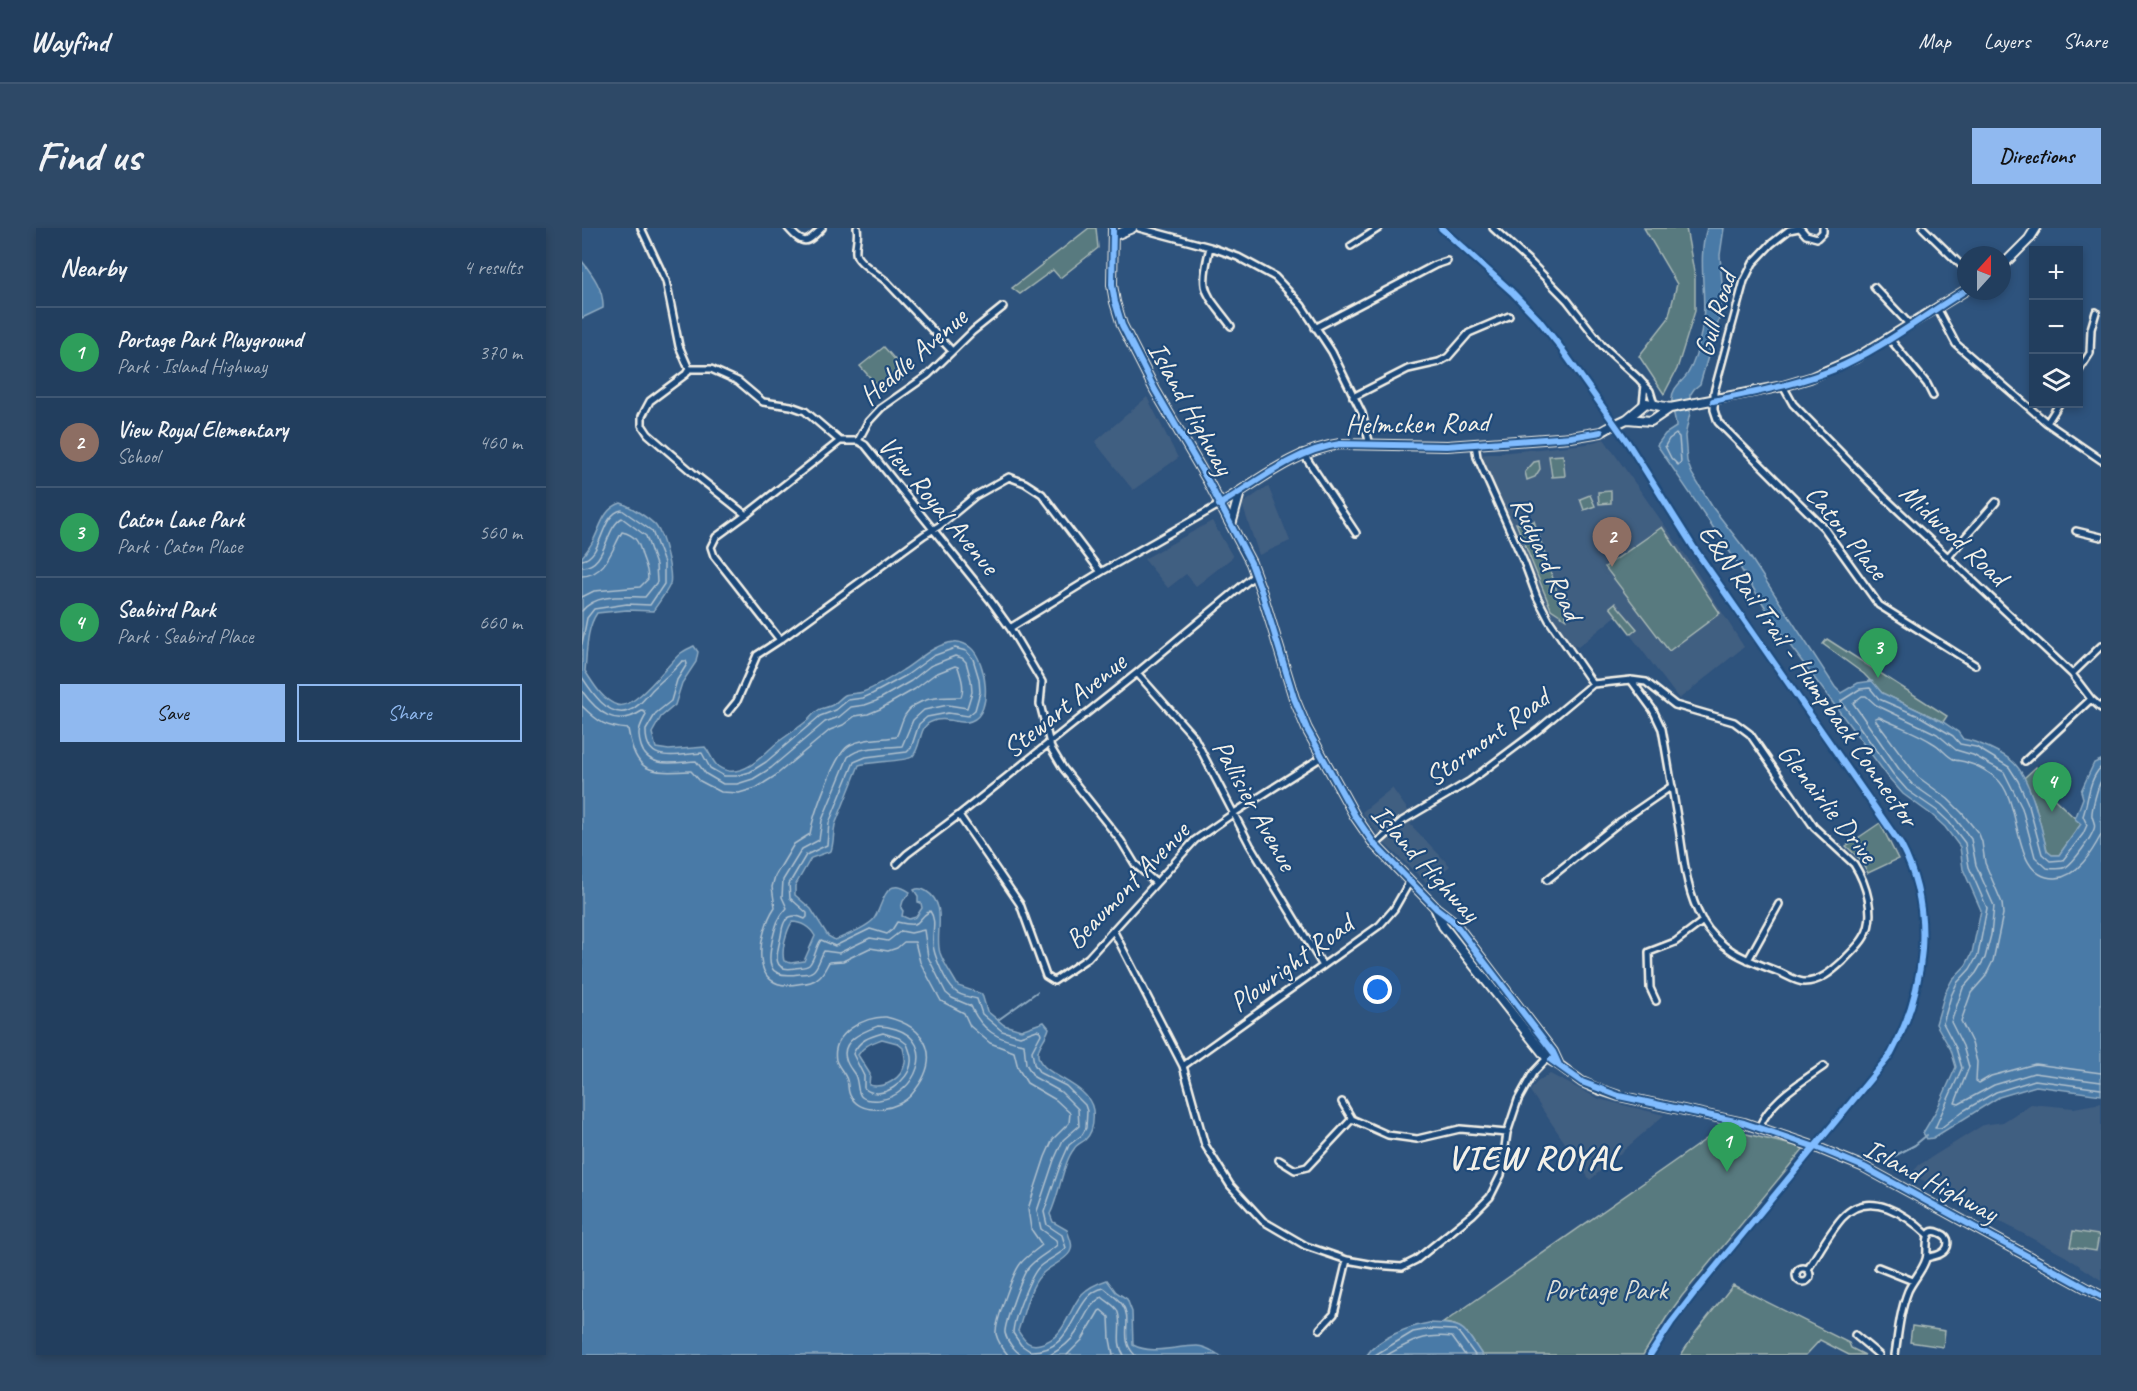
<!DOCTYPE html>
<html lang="en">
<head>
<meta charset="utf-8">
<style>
	:root { --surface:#223e5e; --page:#2e4967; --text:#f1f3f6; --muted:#a2aebc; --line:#3f5773; --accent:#90b9f0 }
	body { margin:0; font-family:Caveat,sans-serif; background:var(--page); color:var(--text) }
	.controls { position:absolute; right:18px; top:18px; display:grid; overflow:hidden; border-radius:0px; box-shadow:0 3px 9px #0003 }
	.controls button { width:54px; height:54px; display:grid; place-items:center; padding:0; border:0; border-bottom:2px solid var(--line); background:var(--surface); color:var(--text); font:30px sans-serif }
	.compass { position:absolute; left:1375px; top:18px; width:54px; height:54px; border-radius:50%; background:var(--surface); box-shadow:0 3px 9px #0003; rotate:21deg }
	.you { position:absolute; left:796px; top:762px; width:21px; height:21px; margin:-15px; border:4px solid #fff; border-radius:50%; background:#1a73e8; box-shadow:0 0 0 9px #1a73e833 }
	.badge { display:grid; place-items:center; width:39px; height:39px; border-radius:50%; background:var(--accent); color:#fff; font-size:20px; font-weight:700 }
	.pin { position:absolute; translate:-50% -50px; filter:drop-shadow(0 2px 3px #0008) }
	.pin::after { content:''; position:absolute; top:32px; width:21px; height:18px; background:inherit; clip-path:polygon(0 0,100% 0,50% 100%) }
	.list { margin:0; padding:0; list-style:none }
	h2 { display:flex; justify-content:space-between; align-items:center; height:78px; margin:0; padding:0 24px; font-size:26px }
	h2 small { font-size:20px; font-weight:400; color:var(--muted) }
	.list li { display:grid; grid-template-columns:39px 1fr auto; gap:18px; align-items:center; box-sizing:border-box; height:90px; padding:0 24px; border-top:2px solid var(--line) }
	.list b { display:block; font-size:22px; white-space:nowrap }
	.list p { margin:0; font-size:20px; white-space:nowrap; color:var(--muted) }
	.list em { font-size:20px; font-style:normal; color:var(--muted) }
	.actions { display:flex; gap:12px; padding:18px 24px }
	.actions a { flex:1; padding:14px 0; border:2px solid var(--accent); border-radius:0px; text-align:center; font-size:21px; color:var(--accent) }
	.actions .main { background:var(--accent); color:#111 }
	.icon { flex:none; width:33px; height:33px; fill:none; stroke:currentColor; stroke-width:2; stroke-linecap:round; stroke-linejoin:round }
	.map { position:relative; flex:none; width:1519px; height:1127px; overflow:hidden; border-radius:0px }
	header { display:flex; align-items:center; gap:36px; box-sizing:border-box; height:84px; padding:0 30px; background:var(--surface); border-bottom:2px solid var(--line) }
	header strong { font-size:28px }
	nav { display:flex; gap:33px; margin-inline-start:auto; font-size:21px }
	.intro { display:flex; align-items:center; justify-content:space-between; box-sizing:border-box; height:144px; padding:0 36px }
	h1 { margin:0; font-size:42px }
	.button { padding:15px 27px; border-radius:0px; background:var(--accent); color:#111; font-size:21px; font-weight:700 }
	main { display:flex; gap:36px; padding:0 36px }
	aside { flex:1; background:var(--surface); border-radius:0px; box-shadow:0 3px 9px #0003 }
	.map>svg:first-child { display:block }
</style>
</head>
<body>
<header>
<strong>Wayfind</strong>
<nav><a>Map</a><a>Layers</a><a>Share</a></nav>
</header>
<div class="intro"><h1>Find us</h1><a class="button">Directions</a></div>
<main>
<aside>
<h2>Nearby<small>4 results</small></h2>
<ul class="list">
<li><span class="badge" style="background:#2e9e5b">1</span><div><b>Portage Park Playground</b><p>Park · Island Highway</p></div><em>370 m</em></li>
<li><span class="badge" style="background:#8d6e63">2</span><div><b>View Royal Elementary</b><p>School</p></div><em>460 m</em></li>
<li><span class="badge" style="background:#2e9e5b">3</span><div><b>Caton Lane Park</b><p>Park · Caton Place</p></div><em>560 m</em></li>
<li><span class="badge" style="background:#2e9e5b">4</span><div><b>Seabird Park</b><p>Park · Seabird Place</p></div><em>660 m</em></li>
</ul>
<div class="actions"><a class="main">Save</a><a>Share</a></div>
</aside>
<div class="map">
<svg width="1519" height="1127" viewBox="0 0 1519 1127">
	<rect width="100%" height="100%" fill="#2e537d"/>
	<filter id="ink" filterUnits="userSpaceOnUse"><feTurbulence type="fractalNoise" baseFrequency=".0167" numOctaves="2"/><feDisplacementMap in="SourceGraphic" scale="12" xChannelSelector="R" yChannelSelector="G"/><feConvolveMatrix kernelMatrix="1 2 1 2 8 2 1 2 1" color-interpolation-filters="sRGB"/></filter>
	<g filter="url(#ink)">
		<path fill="#415e81" d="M565,169L596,230L551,262L513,214Z
			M1022,211L1109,335L1162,419L1097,471L1034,388L996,419L989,416L968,384L898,227L1005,216Z
			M686,258L708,313L677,327L660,276Z
			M630,293L651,329L614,358L604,346L586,360L562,331Z
			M810,560L833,592L828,596L868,638L846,656L804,617L780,584Z
			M968,846L1017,871L1082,887L1008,952L948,863L955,854Z
			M1519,875V1052L1483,1028L1329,946L1337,937L1401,897L1421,894L1449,876L1492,880Z"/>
		<path fill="#587a7f" stroke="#a6b6b4" stroke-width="1.5" d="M507,0H514L516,20L478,50L471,42L438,66L430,60Z
			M1062,0H1104L1113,49V83L1095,141L1082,166L1057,128L1086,91L1095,56Z
			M302,119L323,143L321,146L323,149L316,155L313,152L299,162L278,138Z
			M981,227L983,248L970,249L967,228Z
			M957,233L958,241L953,249L945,252L943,244L952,234Z
			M1029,263V275L1017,276L1016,264Z
			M1008,267L1013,278L1002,282L998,271Z
			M952,293L975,363L985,370L984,391L969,381L934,295L942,297Z
			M1080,299L1138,385L1087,423L1023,339Z
			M1033,375L1055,401L1049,406L1028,379Z
			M1245,411L1365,488L1361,494L1300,465L1282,446L1241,416Z
			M1454,539L1462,561L1499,596L1477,627H1470L1465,623L1453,576L1442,550Z
			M1298,595L1316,631L1286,645L1279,632L1264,618Z
			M1140,900L1222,920L1100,1068L1084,1090L1061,1127H900C888,1110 884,1096 861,1095Z
			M1491,1003L1517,1007L1514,1023L1488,1019Z
			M1151,1057L1267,1115L1269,1120L1283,1127H1267L1238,1112L1224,1127H1099L1114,1104Z
			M1330,1098L1363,1103L1361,1119L1328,1114Z"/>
		<path fill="#4a7aa7" stroke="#8eaac1" stroke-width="1.5" fill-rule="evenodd" d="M1125,0H1142L1138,27L1140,56L1137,91L1118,156L1112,161L1108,167V185L1103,208L1105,233L1110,246L1131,280L1165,324L1253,459L1259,465L1276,455L1290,453L1300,465L1361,494L1376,504L1381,511C1394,513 1422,525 1432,535C1450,553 1459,599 1465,623L1470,627H1477L1499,596L1493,591L1501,570L1499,563L1512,535L1519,532V867L1454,858L1417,869L1351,910L1345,911L1341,905L1354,883L1374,839L1369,822L1354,796L1363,765L1370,752L1384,737L1390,725L1399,682L1381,641L1378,619L1363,599L1350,587L1321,566L1307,550L1204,412L1152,330L1075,217L1083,206L1094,199C1094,190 1089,180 1090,171C1090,159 1101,154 1106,145C1113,134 1117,117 1119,105C1127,70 1114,34 1125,0Z
			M0,33C11,47 22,62 21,80L0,90Z
			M39,275C48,278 68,291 74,298C81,307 91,345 88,356C88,359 73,380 71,383L45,382L15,385C4,401 5,424 3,443C11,455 20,472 35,477C53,483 86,435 99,425C103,422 108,420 112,418L116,424L114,434L100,455L93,477L79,489L70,505L74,520L87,522L123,519C131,528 130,540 147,543C168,545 182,525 196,514C206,507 216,500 226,492C229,489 232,485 235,483C239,480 244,480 248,478C254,476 258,470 263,467C268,465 275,466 281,464C294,459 309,450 321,442C337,432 352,416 372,414C377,413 386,417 389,420C404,433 412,485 389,493C378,498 364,487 349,494C336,499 340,519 330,529C325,533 287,534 277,537L253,597C251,606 252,614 249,623L229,630L213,658V667L229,681L246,708L253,712C265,707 282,701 291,692C302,678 301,646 328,664L321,673L319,680L321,683L320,688L327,691L334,689L340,680L339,675L336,674V668L332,662C336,660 339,660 344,663C367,677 352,706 358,725C362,736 370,747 376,758L400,766L405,783L422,797L439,802L462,794L467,800C465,809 456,817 456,825C454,847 507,854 511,882C512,893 511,905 503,912C499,915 494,917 492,921C481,934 477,969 468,986L471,994L485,1002C487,1009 492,1017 488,1024C482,1034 467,1038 459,1047C447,1059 442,1086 436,1103C442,1112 446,1119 458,1116C484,1110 485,1083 500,1066C507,1059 516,1055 525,1052L534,1064L545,1071L550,1084L551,1117C570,1127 593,1118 615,1118C624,1118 630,1123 637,1127H0V329C4,324 8,319 11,313C19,298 21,281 39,275ZM210,694C219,694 228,699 233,708L222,733L209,735L202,733C199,722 204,704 210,694ZM300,811L315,815L321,820C322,825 324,830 323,835C320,851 302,861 287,857L288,846L276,827C282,817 290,815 300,811Z
			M847,1095C884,1096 880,1098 900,1127H785C796,1110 828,1098 847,1095Z"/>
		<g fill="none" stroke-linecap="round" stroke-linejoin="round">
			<path stroke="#b0c1ce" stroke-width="1.5" d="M1094,206L1097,209L1099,234L1096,237L1089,230L1083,218L1087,211Z
				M0,332C21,329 18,286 40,282L70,303L82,335V356L68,377L45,376L12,381L5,390L0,416
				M0,339C25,338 22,301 40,290L64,308L74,337L75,354L63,369C42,369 14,365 0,383
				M0,348C24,347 30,321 40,304C54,307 57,315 60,327C63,336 66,341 66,351L58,359L12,363L0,369
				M0,449C9,463 26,490 46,483C56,480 63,470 70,462C80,452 91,444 100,433H104L105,436L95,452L89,473L74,485L64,502C63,538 97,526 120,525L128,540L142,548H154L168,544L184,534L238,488L254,482L266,472L281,470L290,466L325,447L351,428L373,420L384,423L391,431L397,451L398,464L393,482L386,488L366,485L345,489L337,496L329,520L325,524L284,529L272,534L247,595L245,617L224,627L207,656L208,670L225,685V689L223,691C217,688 210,686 205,691C200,695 200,702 199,708C196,722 187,745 213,740C217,739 223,740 227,737C233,731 234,718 239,712L253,718L288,701L305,706L310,702L315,694C343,700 331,693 348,683C355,693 350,703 351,715C351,726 364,756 373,763C378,768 388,769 395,771L400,786L420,803L438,808L455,802L458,803L459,806L450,823L452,836L458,845L484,858L503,877L505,883L504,900L500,907L487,917L479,935L462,984L465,997L480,1007L484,1020C476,1028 465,1032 457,1039C448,1048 431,1092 431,1105L439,1117L448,1123C495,1125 489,1066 522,1060C527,1064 536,1071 540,1076C552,1093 536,1111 553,1127
				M0,463C16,485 34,500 60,483L63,484L64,487C57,499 55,505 59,518C66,542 95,534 114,533L124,546L141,556H155L171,551L189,540L243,494L257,489L269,479L283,477L294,473L329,453L348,438L373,428L380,430L384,434L389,452L390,464L385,480L366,477L342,482L331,492L320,518C304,520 279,517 266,529L240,592L237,612L220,621L201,652L200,669L205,680C196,689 194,697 191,709C185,735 184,751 217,746C222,745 226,747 231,743C237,738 238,729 242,723L257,725L288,710L306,713L319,703L329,705L342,702L346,729L364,765L370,770L389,778C399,802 416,812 442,816L444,836L452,849L479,864L496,881L497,898L481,912L472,932L455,983L459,1001L474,1012L475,1017C466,1025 454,1030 446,1040C440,1047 422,1097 423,1105C425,1114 433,1123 440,1127
				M0,478C17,495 24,499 46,501C54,546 67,545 109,543L118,553L139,564L157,565L174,560L193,548L248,502L261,497L273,488L286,486L298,481L333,461L353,446L373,438L376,439C379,449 383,459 379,469C359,469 335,468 323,487C319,494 318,502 314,509C299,511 282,510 268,517C253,524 231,588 228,606L212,616L193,648L190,659L193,679C176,704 165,766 216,756C223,755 231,755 237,749C242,745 244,739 247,734L261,733L288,720L306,723L315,720L322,714H333L338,734L359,773L382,785L388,798L408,815L432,824L436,840L445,855L474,872L488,885L487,895L471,911L463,929L446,981L449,1001L460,1017C453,1023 445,1028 439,1035C431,1044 413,1096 414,1106C416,1114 421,1121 426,1127
				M1519,539C1506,553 1507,571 1501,588L1505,597L1501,606L1481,632L1468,633L1460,626L1447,578L1436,553L1427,539L1394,519L1378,516L1371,508L1339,489L1297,471L1288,460L1278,461L1259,473L1311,546L1325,562L1354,582L1367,594L1383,615L1387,639L1405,680L1396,727L1388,741L1375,755L1369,768L1361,795L1374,820L1380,840L1353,900H1359L1381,883L1414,864L1453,852L1519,861
				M1519,553C1516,558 1509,583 1510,588C1511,593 1514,596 1512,601C1509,610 1492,634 1484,639C1478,642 1471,641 1465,640L1453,629L1440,580L1422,544L1391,527L1374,522L1355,506L1294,477L1284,468H1280L1271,475L1317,541L1330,556L1360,577L1373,590L1389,611L1394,637L1412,678L1409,707L1403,730L1394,745L1381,760L1369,794L1381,818L1387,839L1373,875L1377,876L1412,857L1452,845L1519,854
				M1519,607C1510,624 1495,649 1474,650C1428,652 1442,573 1414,550C1408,545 1395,537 1386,535C1382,533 1377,533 1373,532C1364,528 1359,519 1351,515C1334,504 1315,498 1297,489L1293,490L1294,493L1336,549L1366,571L1380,585L1397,606L1400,614L1403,635L1420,675L1421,686L1411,733L1403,749L1389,765L1379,793L1390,815L1395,834L1394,853L1397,855L1409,848L1453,836L1519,845
				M304,789C347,799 360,831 330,866C317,882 281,889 269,869C265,863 267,858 265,852C263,845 256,839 254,832C249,806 282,788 304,789Z
				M296,798C303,798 308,799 314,801C356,814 334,868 297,872C270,874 279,860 273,847C270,842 265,837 264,831C258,812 283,803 296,798Z
				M301,805L317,810L325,816C327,821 330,828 329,834C328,853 298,875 282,860V848L271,826C277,812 287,809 301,805Z
				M468,1127C479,1121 488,1115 494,1105C502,1092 506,1077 520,1069C524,1073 532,1077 535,1082C542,1096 532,1113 542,1127
				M485,1127L500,1112L517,1083L519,1082L527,1089L528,1111L531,1127
				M793,1127L831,1104L848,1101L873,1102L877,1105L893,1127
				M805,1127C830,1113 842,1106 870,1109L883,1127"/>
			<path stroke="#8eaac1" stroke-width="2" d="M416,792L455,764
				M1307,931L1333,917L1345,907"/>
			<defs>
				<path id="street" d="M59,0L84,53L97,118L107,141H129L156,153L181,174L209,178L223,183L258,213H276L283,217L408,372L428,400L460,454L458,476L469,520L481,540L539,613L553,636L574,655
					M206,0C222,18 224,16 240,0
					M275,0C277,9 273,16 274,25C274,34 298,47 306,55L370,123
					M557,0L628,19L656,29L693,49L720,78L750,124L780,185L788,217
					M911,0L948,34L985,72L1020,117L1057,151L1068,163L1072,176
					M1217,0L1207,2L1189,16L1171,35L1162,53L1132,164V182L1136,194L1242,300L1297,377L1393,437
					M1218,0L1224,7L1235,10L1241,4V0
					M1341,0L1384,42
					M769,18L797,0
					M628,19C617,65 622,62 649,98
					M1292,59L1328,97
					M1355,80L1374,116L1465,195L1519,232
					M733,100L853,37L865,33
					M1307,110L1345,156L1351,168
					M107,141L104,146L68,173L60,188V197L66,206L111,245L164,287L258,213
					M1496,144L1508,125L1509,101L1514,84
					M1201,158L1211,176L1303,270L1490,446L1509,471L1519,480
					M771,169L826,141L857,134L866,129L887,105L927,88
					M1061,176L1063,157
					M1465,195L1477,176
					M276,213L286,194L299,180L346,147L391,103L421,79
					M893,216L895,229L942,334L955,369L967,392L1011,456
					M721,225L774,305
					M164,287L134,309L129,319L132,328L198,412
					M1494,303L1519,309
					M1366,329L1414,274
					M428,400L519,344L637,277
					M555,445L612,509L668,617L741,738
					M1490,446L1519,418
					M146,484L155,473L175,427L198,412L342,307L357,298L393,268L427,249L443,255L460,266L519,344
					M1443,533L1509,471
					M377,587L438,676L464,748L472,753L506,730L613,612L652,585L740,529
					M793,617L820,593L888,553L956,502L1011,456L1049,452L1064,454L1093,477L1152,494L1168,506L1232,599L1272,636C1284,655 1295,688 1282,709C1277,718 1268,725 1261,733C1250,743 1238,754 1222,754C1215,754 1204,747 1197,744C1165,732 1138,723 1120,692C1104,663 1102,632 1097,600C1091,567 1086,534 1080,501L1071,482L1049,452
					M315,636L325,626L377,587L555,445L673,347
					M965,652L1039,593L1090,558
					M531,702L601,838L623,917L648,957L681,993L724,1018L765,1032L793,1037L820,1039L834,1032L891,986L908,969L919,947L925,905L936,872L951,845L971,824
					M1166,732L1197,676
					M1074,773L1068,760L1067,724L1093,714L1121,693
					M601,838L798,697L812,681L828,653
					M760,874L770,891L806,907L835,911L878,901L925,905
					M1177,900C1189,871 1217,856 1242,838
					M697,932L713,942L725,939L770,891
					M1296,1039L1331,1053
					M1214 1047a7 7 0 1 1 14 0a7 7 0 1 1-14 0Z
					M1226,1041C1237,1024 1247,1005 1260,990C1287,960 1325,987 1347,1008
					M738,1101L752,1086L765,1032
					M1273,1107L1297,1127
					M1313,1127C1316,1106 1318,1083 1326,1063C1331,1052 1341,1042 1344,1031C1347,1023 1340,997 1358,1005C1369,1009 1368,1021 1358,1026C1354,1028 1349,1028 1345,1030"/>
				<path id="secondary" d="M531,0L530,57L533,74L540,97L573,162L626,253L669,335L680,365L712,470L725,501L773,588L793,617L854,680L871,693L971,824L977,837
					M531,8L550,0
					M1420,38L1447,11L1454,0
					M1045,191L1069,193L1088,180
					M637,277C675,254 713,222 758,216L865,218L989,209L1019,204L1026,200L1045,191L1064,175L1088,180L1201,158L1228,150L1274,130L1384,62
					M649,297L658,264
					M854,682L861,698L965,830L977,837L1000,854L1016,861L1037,868L1162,895L1236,920L1282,939L1519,1068"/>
			</defs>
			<use href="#street" stroke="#f4f1e8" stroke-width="10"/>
			<use href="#secondary" stroke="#f4f1e8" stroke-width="12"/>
			<use href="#street" stroke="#1f4a7a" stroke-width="5"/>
			<use href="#secondary" stroke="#1f4a7a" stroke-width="8"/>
			<defs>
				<path id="cycleway" d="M531,0L530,57L533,74L540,97L573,162L626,253L669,335L680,365L712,470L725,501L773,588L793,617L854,680L871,693L971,824L977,837
					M859,0L930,64L957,92L976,116L1046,215L1112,320L1319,617C1354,684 1343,762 1309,826L1113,1064L1089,1095L1068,1127
					M1131,173C1172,164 1214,157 1253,141C1299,121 1341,88 1384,62
					M637,277C675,254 713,222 758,216L865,218L989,209L1019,204
					M969,832L1000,854L1037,868L1162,895L1236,920L1282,939L1519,1068"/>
			</defs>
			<use href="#cycleway" stroke="#1f4a7a" stroke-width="10"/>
			<use href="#cycleway" stroke="#80bcff" stroke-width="6"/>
		</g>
	</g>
	<g text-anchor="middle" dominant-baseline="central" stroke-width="4.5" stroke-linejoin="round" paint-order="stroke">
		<g font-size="28" fill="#f4f1e8" stroke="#1f4a7a">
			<text transform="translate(1133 86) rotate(-73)">Gull Road</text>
			<text transform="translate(331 128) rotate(-41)">Heddle Avenue</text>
			<text transform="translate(609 180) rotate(61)">Island Highway</text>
			<text transform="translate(835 195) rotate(-1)">Helmcken Road</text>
			<text transform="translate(357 277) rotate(50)">View Royal Avenue</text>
			<text transform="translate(1265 304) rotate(51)">Caton Place</text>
			<text transform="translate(1372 306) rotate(43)">Midwood Road</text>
			<text transform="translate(965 330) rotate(65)">Rudyard Road</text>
			<text transform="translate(1227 447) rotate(55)">E&amp;N Rail Trail - Humpback Connector</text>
			<text transform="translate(482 477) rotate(-39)">Stewart Avenue</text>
			<text transform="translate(905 509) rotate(-36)">Stormont Road</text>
			<text transform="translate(1246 575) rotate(52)">Glenairlie Drive</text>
			<text transform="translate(673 577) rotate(61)">Pallisier Avenue</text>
			<text transform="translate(844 635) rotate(48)">Island Highway</text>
			<text transform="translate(545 657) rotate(-46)">Beaumont Avenue</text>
			<text transform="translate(709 735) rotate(-36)">Plowright Road</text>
			<text transform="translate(1349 952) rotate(28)">Island Highway</text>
		</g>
		<g font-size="28" fill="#dddfd8" stroke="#1f4a7a">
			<text x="1024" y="1061">Portage Park</text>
		</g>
		<g font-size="34" font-weight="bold" letter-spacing="1.5" fill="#f4f1e8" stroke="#1f4a7a">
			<text x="953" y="929">VIEW ROYAL</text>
		</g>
	</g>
</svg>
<div class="controls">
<button>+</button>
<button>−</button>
<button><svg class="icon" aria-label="layers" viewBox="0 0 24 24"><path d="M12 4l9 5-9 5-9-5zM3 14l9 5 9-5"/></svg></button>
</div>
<svg class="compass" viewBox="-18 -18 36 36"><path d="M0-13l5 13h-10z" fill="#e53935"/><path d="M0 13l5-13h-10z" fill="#a2aebc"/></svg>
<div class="you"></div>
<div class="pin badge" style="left:1145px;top:944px;background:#2e9e5b">1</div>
<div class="pin badge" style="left:1030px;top:339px;background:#8d6e63">2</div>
<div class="pin badge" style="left:1296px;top:450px;background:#2e9e5b">3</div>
<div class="pin badge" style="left:1470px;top:584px;background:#2e9e5b">4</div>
</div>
</main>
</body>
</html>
